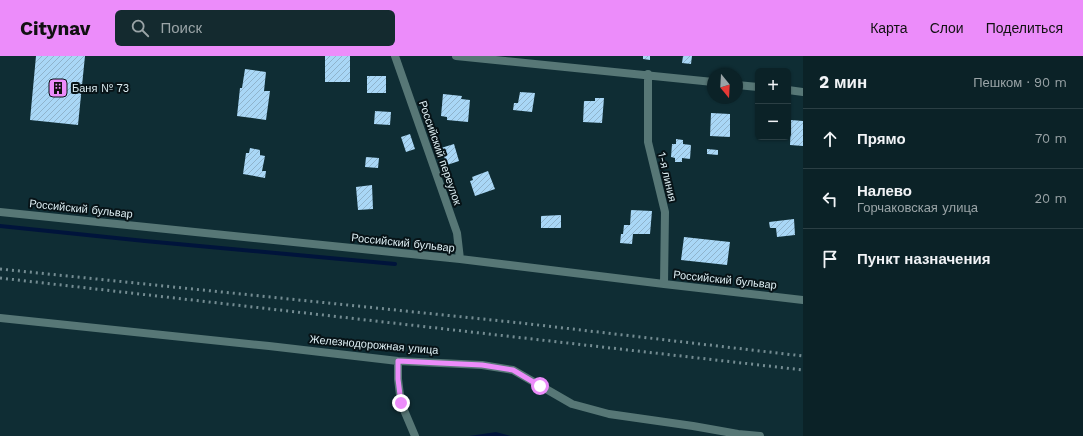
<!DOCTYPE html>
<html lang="ru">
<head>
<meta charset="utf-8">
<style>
	:root { --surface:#0b2227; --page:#142a2f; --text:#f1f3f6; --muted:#9aa4a7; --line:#2b3f44; --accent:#ec8cfa }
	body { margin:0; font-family:"Work Sans",sans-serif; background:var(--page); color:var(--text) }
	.controls { position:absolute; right:12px; top:12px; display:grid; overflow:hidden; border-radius:6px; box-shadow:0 1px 3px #0004 }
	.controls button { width:36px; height:36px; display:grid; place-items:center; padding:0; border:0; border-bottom:1px solid var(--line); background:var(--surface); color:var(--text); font:20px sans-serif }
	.compass { position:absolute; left:707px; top:12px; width:36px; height:36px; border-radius:50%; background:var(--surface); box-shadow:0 1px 3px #0004; rotate:162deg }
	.stop { position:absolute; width:12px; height:12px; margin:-9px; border:3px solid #ec8cfa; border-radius:50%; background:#fff }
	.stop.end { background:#ec8cfa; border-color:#fff; box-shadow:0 1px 4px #0008 }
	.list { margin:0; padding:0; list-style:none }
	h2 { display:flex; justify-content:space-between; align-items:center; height:52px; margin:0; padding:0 16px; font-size:17px }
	h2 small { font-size:13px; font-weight:400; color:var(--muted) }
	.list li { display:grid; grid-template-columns:26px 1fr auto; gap:12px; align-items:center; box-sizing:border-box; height:60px; padding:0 16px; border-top:1px solid var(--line) }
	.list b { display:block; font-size:15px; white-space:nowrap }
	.list p { margin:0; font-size:13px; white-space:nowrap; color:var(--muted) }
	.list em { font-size:13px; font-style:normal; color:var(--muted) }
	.icon { flex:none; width:22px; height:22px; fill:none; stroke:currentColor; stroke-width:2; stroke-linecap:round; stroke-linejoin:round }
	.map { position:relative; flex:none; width:803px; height:380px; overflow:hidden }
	header { display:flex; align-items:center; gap:24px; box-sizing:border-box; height:56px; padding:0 20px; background:var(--accent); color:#111 }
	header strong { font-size:19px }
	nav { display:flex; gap:22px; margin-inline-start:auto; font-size:14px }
	.search { width:280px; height:36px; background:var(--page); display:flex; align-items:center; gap:10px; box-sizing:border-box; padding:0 14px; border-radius:6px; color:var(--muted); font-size:15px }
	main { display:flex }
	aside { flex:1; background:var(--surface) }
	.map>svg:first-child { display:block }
</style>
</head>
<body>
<header>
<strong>Citynav</strong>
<div class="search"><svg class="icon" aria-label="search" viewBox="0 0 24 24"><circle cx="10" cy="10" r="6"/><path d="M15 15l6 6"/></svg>Поиск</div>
<nav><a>Карта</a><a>Слои</a><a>Поделиться</a></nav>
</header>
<main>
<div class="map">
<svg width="803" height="380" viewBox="0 0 803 380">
	<defs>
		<pattern id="water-ripples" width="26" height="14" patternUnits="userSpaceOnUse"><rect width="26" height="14" fill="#00143b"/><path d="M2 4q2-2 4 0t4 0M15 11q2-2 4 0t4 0" fill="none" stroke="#253658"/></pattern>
		<pattern id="building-hatch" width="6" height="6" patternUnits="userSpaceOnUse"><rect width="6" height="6" fill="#a9d7f6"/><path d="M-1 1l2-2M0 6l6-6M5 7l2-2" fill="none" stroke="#8fb3cb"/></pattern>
	</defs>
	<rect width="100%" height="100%" fill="#0f2d34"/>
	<path fill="url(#water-ripples)" d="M496,376L511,380H469Z"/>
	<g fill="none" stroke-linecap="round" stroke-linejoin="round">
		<path stroke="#00143b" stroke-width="4" d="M0,170L145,185L395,208"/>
	</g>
	<path fill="url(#building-hatch)" d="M36,0H85L78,69L30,64Z
		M325,0H350V26H325Z
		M643,0H650V4L643,3Z
		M683,0H692L691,8L682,7Z
		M245,13L266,16L264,35H270L266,64L237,60L240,32H242Z
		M367,20H386V37H367Z
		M520,36L535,37L532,56L513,54L514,47H518Z
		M443,38L462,40L461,43L470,44L468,66L447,64V61L441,60Z
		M595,42H604L602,67L583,66L584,45H595Z
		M375,55L391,56L390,69L374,68Z
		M711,57L730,58V81L710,80Z
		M791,64L803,65V90L790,89Z
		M410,78L415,93L406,96L401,81Z
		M676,83L683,84V88L691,89L690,103L682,102V106H675V102L671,101L672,88H676Z
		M454,88L459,105L447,109L441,92Z
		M250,92L260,94V99L265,100L262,115H266L265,122L243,118L246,97H249Z
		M707,93L718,94V99L707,98Z
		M366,101L379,102L378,112L365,111Z
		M488,115L495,133L475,140L470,125L473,124L472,121Z
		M372,129L373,153L358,154L356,131Z
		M631,154L652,155L650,178H633L632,188L620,187L621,178H623L624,169H630Z
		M561,159V172H541V160Z
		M794,163L795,179L777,181L776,172H770L769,166Z
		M684,181L730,186L727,209L681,204Z"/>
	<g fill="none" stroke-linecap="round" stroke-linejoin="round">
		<path stroke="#577776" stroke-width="8" d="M395,0L457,177L460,203
			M456,0L713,26
			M648,18V86L665,156L664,228
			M737,29L758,31
			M788,34L803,36
			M0,156L460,203L664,228L803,244
			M0,262L269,290L398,305L482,309L513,314L572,348L609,358L693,370L738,378L760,380
			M398,305V323L401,347L415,380"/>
		<path stroke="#748c92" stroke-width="3" stroke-dasharray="2 4" stroke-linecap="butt" d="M0,213L521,267L803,300
			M0,222L803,314"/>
	</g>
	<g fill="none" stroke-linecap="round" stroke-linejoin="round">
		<path stroke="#ec8cfa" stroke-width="5" d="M401,347L398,323V305L482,309L513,314L540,330"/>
	</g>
	<defs>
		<symbol id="building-square" viewBox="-11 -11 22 22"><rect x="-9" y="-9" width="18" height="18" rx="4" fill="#ec8cfa" stroke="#071317"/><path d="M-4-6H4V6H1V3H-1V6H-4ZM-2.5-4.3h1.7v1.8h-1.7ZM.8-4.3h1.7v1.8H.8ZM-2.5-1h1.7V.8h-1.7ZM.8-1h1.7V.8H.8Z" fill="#111"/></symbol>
	</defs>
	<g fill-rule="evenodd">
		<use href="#building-square" x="47" y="21" width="22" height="22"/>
	</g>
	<g text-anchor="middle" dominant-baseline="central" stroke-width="4" stroke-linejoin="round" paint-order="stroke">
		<g font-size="11" fill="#ddeef3" stroke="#071317" text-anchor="start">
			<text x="72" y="32">Баня № 73</text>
		</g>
		<g font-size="11" fill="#ddeef3" stroke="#071317">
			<text transform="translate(440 97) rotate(71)">Российский переулок</text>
			<text transform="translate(667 121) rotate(77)">1-я линия</text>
			<text transform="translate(81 153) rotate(6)">Российский бульвар</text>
			<text transform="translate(403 187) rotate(6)">Российский бульвар</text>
			<text transform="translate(725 224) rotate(6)">Российский бульвар</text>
			<text transform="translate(374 289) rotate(5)">Железнодорожная улица</text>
		</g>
	</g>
</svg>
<div class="controls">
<button>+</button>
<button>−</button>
</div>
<svg class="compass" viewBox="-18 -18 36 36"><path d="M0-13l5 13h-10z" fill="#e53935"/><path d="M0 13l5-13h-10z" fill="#9aa4a7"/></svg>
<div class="stop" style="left:540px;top:330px"></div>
<div class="stop end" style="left:401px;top:347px"></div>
</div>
<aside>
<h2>2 мин<small>Пешком · 90 m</small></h2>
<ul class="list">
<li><svg class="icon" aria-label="ahead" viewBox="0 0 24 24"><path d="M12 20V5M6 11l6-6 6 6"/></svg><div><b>Прямо</b></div><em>70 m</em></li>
<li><svg class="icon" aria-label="left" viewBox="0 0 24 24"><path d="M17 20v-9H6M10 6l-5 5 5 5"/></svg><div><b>Налево</b><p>Горчаковская улица</p></div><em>20 m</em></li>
<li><svg class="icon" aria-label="arrive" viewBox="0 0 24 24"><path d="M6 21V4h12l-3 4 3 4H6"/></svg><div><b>Пункт назначения</b></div></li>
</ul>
</aside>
</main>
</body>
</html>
